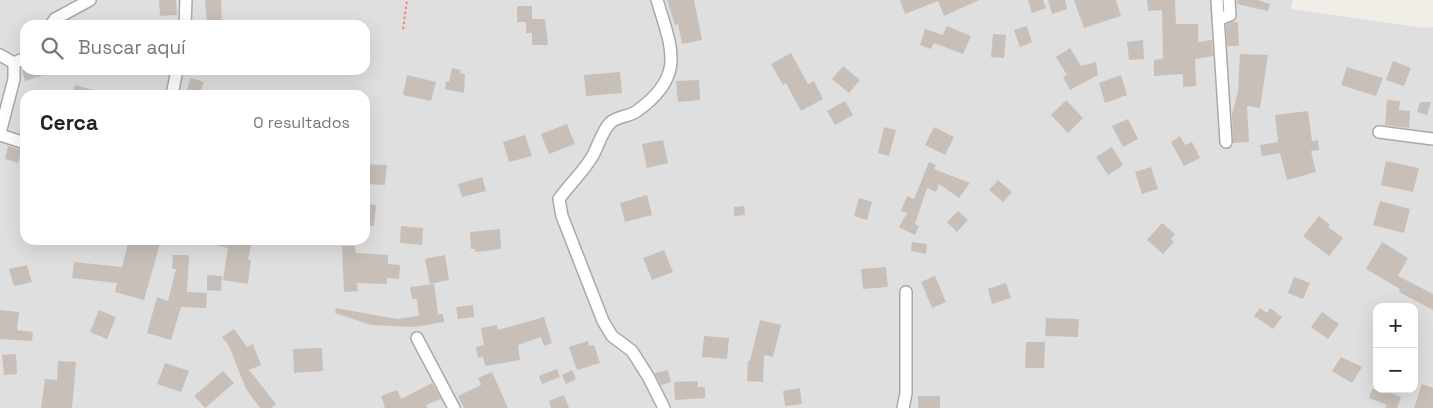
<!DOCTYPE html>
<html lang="es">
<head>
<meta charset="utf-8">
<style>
	:root { --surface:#fff; --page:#f2f2f2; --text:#222; --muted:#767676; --line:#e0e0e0 }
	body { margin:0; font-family:"Space Grotesk",sans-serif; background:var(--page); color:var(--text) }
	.controls { position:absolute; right:15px; bottom:15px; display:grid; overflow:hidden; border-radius:10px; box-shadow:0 5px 20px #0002 }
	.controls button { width:45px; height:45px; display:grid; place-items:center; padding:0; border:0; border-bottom:1px solid var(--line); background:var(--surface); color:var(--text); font:25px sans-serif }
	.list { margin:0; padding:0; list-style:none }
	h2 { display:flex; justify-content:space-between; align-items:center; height:65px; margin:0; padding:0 20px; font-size:21px }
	h2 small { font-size:16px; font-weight:400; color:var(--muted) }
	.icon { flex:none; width:28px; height:28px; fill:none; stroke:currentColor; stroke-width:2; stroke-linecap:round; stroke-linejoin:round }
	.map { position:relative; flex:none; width:1433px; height:408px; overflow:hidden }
	.search { position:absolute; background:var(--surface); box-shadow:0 5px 20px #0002; left:20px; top:20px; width:350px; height:55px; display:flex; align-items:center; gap:12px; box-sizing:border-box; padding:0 18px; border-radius:15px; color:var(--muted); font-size:19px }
	.panel { position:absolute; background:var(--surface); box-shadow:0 5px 20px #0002; left:20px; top:90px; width:350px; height:155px; border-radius:15px }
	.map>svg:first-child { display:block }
</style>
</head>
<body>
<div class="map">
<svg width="1433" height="408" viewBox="0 0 1433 408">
	<rect width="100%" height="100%" fill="#f2efe9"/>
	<path fill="#e0dfdf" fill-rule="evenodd" d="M0,0H1293L1291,9L1424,28L1433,27V408H0ZM25,25H365V70H25ZM25,95H365V240H25ZM1377,307H1414V389H1377Z"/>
	<path fill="#c7bfb8" d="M159,0H176L177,15L160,16Z
		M205,0H221L222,25H207Z
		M667,0H694L702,40L682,44L678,24L675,25Z
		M900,0H979L944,16L938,1L905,14Z
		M1028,0H1043L1046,8L1032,13Z
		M1048,0H1065L1067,9L1052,14Z
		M1074,0H1116L1121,16L1084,28Z
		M1147,0H1175L1176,24H1198V42L1212,40L1213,56L1195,59L1196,86L1183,87V74L1154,76V60L1163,59L1162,10L1148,11Z
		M1237,0H1258L1270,4L1268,11L1237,4Z
		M517,6H532V19H545L548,45H532V33H526V22H517Z
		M1232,22H1238L1239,46H1227L1226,25Z
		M947,26L971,36L963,54L934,43L931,49L920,45L925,29L943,35Z
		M1027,26L1032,42L1020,47L1014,30Z
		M993,34L1006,35L1004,58L991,57Z
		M1143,40L1144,59L1129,60L1127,42Z
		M1070,48L1081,66L1096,62L1098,75L1070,90L1063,77L1067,75L1056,57Z
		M791,53L808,84L814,81L823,99L801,111L786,83L783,85L771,64Z
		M1240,54L1268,55L1260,108L1247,106L1249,142L1233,143L1232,114L1238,91Z
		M1393,61L1411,68L1404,86L1386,80Z
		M843,66L860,80L849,93L832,79Z
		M1347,67L1383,78L1376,96L1341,85Z
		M452,68L461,70L460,73L465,74L464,93L445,89L446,81L449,82Z
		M22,70H51L52,72L25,81Z
		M620,72L622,93L586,96L584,75Z
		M407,75L436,82L431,101L403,95Z
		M1121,75L1127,95L1105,103L1099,83Z
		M191,78L204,82L199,95H185Z
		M699,80L700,100L678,102L676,81Z
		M75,85L101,92L100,95H72Z
		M1066,100L1083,118L1068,133L1051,115Z
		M1387,100L1400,101L1399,110L1410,111L1409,128L1385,125Z
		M845,101L853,115L835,125L827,111Z
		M1420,102H1431L1427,115L1417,112Z
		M1308,111L1312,141L1318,140L1319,150L1311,151L1316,172L1287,180L1280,153L1262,156L1260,145L1278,142L1275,115Z
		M1128,119L1138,139L1123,147L1112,126Z
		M567,124L575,144L549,154L541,134Z
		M884,127L896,130L889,156L878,153Z
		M934,127L954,137L945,155L925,145Z
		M525,135L532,156L509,162L503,142Z
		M1180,136L1185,145L1192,142L1200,158L1184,166L1171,142Z
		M663,140L668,163L647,168L642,144Z
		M8,146L21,150L18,163L5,159Z
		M1112,147L1123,165L1108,175L1096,157Z
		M1386,161L1419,168L1413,192L1381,185Z
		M929,162L936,165L934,169L970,183L959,198L939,184L936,192L927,188L915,224L919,226L915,235L899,227L907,213L901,211L907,196L914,199Z
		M366,164L387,165L385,185L365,184Z
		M1151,167L1158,189L1142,194L1135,172Z
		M482,177L486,191L462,197L458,184Z
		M998,180L1012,192L1003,202L989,190Z
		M647,195L652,215L625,222L620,203Z
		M859,198L872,202L867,220L854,216Z
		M1380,201L1410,209L1404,233L1373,225Z
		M365,204L376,205L374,226L365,225Z
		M744,206L745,215L734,216V207Z
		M958,211L968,220L957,232L947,222Z
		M1319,216L1330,225L1328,227L1343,238L1329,256L1303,236Z
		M1162,223L1175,234L1171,239L1174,242L1163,254L1147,240Z
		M401,226L423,228L422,245L400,243Z
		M500,229L501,249L475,252V249H471L470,232Z
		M132,240H161L144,300L115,292L117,283L72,278L74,262L122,267L128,243L131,244Z
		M211,240H252L248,260H251L248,284L223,280L228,248L211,244Z
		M912,242L927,244L926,254L911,251Z
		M1382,242L1408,258L1398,276L1433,294V310L1399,292L1400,289L1366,269Z
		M342,246H355L356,253L388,255V264L400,265L399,279L387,278V284L357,283L358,291L344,292Z
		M664,250L673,272L652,280L643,258Z
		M173,255H189L187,292L207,293L206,308L181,307L171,340L147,333L157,297L168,301L176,269H172Z
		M445,255L449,280L430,284L425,259Z
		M27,265L32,282L14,286L9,269Z
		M886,267L888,287L863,289L861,269Z
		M207,275L222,276L221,291L207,290Z
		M935,276L946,302L932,308L921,282Z
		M1294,277L1310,283L1303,299L1288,293Z
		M1006,283L1011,298L992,304L988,289Z
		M434,284L438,314H443L444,322L414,327L371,325L335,313L336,308L397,319L419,316L417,299H412L410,287Z
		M473,305L474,317L458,319L456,307Z
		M1260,308L1267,313L1270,308L1282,317L1273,329L1254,316Z
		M0,310L19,312L17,330L33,332L32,341L0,339Z
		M99,310L116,317L107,339L90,332Z
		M1322,312L1339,324L1328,339L1311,327Z
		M544,317L552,343L544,346L541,337L518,345L520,360L485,366L483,357L478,358L476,347L484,345L481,328L497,325L498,330Z
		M1046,318L1079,319L1078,337L1045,336Z
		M760,320L781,325L773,357L764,355L763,382L747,381L748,361H750Z
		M234,329L247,347L253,344L261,365L249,370L276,404L271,408H260L246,389L229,346L222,337Z
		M704,336L729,338L727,359L702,357Z
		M588,341L589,346L594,345L600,363L577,370L569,347Z
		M1026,342H1045L1044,368H1025Z
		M322,348L323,371L294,373L293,349Z
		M16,354L17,374L4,375L2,355Z
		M1341,357L1362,367L1352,383L1332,371Z
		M58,361L76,362L72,408H41L45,379L57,380Z
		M165,363L189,371L181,392L157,384Z
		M557,369L560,377L542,384L539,376Z
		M572,370L576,379L566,384L562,375Z
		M668,370L671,382L661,385L655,373Z
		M223,371L234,383L205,408L194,396Z
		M492,372L508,408H464L458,396L481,385L478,378Z
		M698,381V387H705V398L675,400L674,382Z
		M432,383L441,399L426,405L427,408H383L385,407L381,396L397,390L401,399Z
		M1422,384L1433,388V408H1414Z
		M800,388L802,404L785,406L783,391Z
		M1372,389H1392L1391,393L1401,397L1397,408H1385L1387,405L1369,398Z
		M564,395L569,408H551L549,401Z
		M918,396H940V408H918Z"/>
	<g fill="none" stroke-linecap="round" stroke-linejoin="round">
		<defs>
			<path id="street" d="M657,0C672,49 686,76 637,111C629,117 617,116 610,123C602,131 598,147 592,157C583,172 569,185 559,199L562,216L603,321L612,336L632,351L649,378L664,408
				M1217,0L1226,142
				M1218,20L1230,15L1229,0
				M51,25L55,19L90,0
				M185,25L186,0
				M0,55L14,63
				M172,95L177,70
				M1379,132L1433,139
				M0,133L14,79V63L25,58
				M0,135L25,143
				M417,338L454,408
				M903,408L906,393V292"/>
		</defs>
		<use href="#street" stroke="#a9a9a9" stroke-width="14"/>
		<path stroke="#fa8072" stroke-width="2" stroke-dasharray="2.5 2.5" stroke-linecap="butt" d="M403,29L407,0"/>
		<use href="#street" stroke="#fff" stroke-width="11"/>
	</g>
</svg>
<div class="controls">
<button>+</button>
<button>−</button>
</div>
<div class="search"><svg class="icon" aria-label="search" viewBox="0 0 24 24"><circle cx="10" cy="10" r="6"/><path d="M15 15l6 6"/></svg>Buscar aquí</div>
<section class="panel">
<h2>Cerca<small>0 resultados</small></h2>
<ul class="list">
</ul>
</section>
</div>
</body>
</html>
